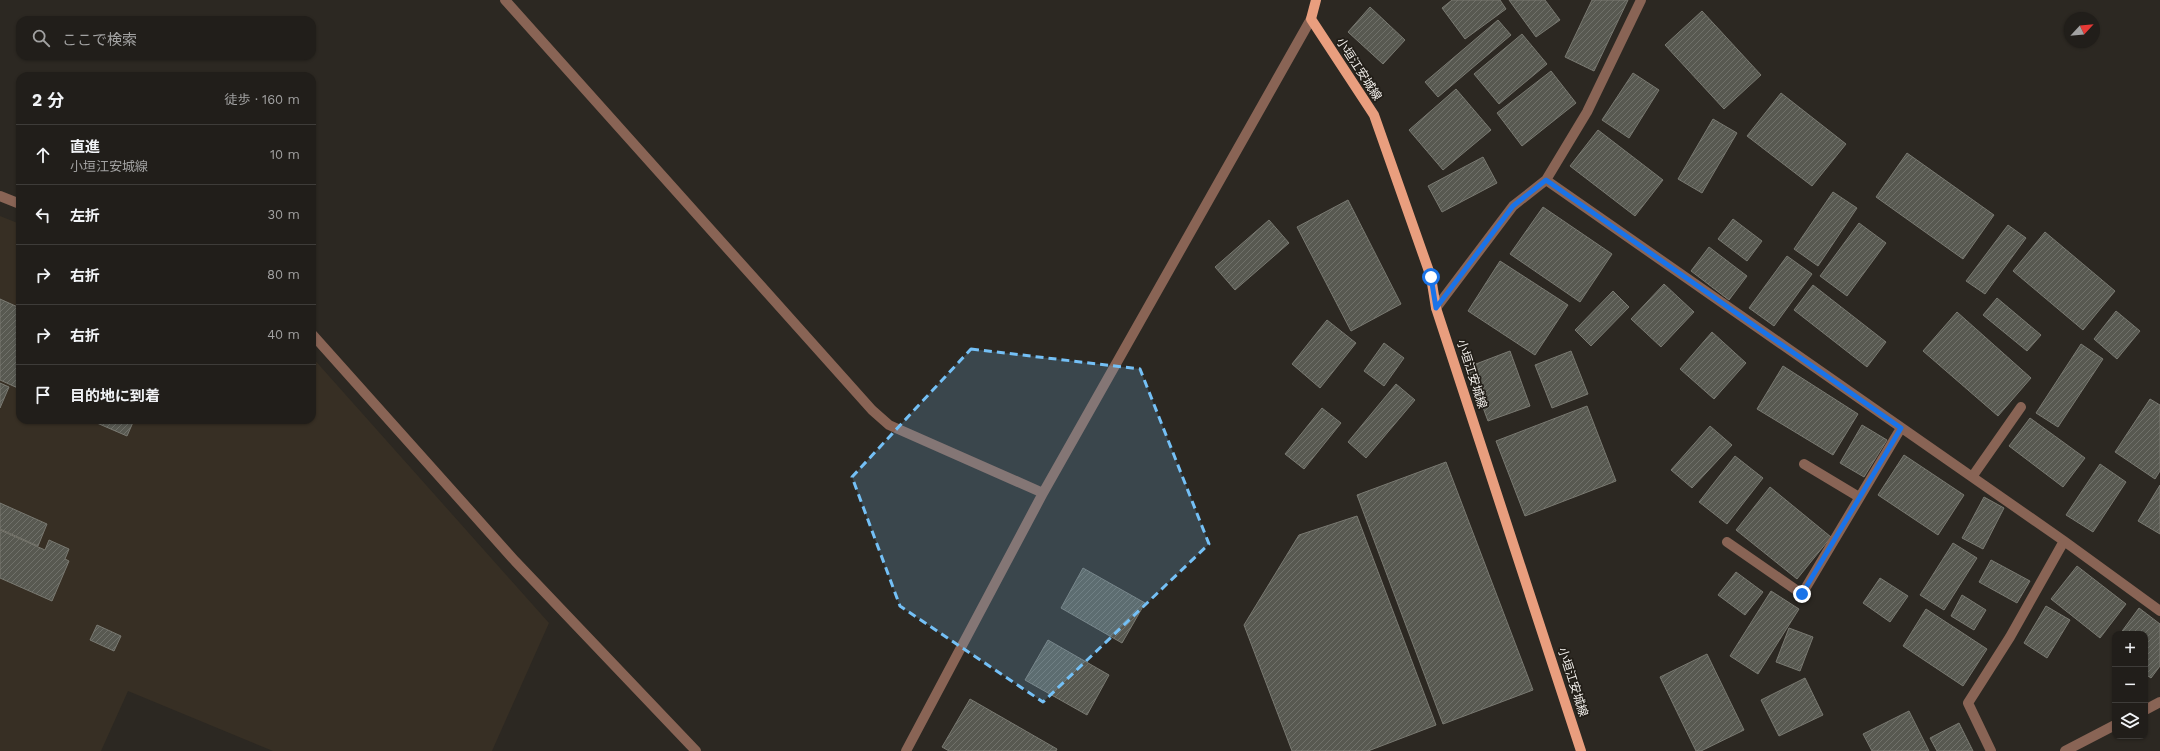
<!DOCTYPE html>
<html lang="ja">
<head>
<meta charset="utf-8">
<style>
	:root { --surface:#211e1a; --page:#292723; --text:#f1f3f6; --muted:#a2a2a2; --line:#3e3c39 }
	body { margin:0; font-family:"Work Sans","Noto Sans JP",sans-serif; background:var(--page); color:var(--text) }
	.controls { position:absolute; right:12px; bottom:12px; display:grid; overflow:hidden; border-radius:8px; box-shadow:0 1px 3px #0004 }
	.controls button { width:36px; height:36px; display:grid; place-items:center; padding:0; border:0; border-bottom:1px solid var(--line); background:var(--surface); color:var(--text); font:20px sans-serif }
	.compass { position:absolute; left:2064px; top:12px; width:36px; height:36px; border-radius:50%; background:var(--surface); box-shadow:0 1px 3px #0004; rotate:64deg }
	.stop { position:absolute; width:12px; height:12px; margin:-9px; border:3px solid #1a73e8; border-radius:50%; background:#fff }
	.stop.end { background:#1a73e8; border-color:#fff; box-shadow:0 1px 4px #0008 }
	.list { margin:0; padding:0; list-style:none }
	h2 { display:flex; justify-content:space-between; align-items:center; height:52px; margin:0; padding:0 16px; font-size:17px }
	h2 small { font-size:13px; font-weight:400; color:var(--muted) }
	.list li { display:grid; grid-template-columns:26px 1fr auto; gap:12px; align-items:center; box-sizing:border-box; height:60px; padding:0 16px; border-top:1px solid var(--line) }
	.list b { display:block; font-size:15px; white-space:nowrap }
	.list p { margin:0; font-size:13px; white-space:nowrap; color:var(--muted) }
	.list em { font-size:13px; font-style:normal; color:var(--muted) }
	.icon { flex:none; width:22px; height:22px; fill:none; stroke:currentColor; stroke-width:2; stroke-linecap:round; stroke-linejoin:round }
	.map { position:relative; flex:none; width:2160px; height:751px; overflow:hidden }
	.search { position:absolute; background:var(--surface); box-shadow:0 1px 3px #0004; left:16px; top:16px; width:300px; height:44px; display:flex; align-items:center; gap:10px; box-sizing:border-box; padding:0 14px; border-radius:12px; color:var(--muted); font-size:15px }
	.panel { position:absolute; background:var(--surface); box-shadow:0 1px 3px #0004; left:16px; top:72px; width:300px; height:352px; border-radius:12px }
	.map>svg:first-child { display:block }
</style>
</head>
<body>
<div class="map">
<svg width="2160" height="751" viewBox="0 0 2160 751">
	<defs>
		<pattern id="building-hatch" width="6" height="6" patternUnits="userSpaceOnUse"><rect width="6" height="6" fill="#585951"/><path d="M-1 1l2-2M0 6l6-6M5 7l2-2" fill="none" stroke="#70716a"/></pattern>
	</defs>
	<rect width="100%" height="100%" fill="#2c2822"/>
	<path fill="#372f24" d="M0,216L20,224V420H312V357L549,623L492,751H273L128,691L101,751H0Z"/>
	<path fill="url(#building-hatch)" stroke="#797971" d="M1452,0H1500L1506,9L1465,39L1442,8Z
		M1509,0H1545L1560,20L1536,37Z
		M1592,0H1628L1594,71L1565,57Z
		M1370,7L1405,40L1383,64L1348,32Z
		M1702,11L1761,75L1724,109L1665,45Z
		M1498,20L1511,35L1438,97L1425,82Z
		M1522,34L1547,64L1499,104L1474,74Z
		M1551,71L1576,103L1522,146L1497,113Z
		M1633,73L1659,90L1629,138L1602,120Z
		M1456,89L1491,130L1443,170L1409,130Z
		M1781,93L1846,144L1812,186L1747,136Z
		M1713,119L1737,133L1702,193L1678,179Z
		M1598,130L1663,180L1635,216L1570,166Z
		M1907,153L1994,215L1963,259L1876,197Z
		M1483,157L1497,183L1442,212L1428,186Z
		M1833,192L1857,208L1818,266L1794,249Z
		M1348,200L1401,304L1351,331L1297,227Z
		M1543,207L1612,254L1580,302L1510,254Z
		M1733,219L1762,241L1747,261L1718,239Z
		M1269,220L1289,243L1235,290L1215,267Z
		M1859,223L1886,243L1847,296L1820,276Z
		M2008,225L2026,238L1985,294L1966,281Z
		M2045,232L2115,291L2083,330L2013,271Z
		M1709,247L1747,276L1729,300L1691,271Z
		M1787,256L1812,274L1774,326L1749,308Z
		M1500,261L1568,305L1535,355L1468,311Z
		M1664,284L1694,312L1661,347L1631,319Z
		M1813,285L1886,342L1867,367L1794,310Z
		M1613,291L1629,307L1591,346L1575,330Z
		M1997,298L2041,335L2027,351L1983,315Z
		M0,299L20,308V389L0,380Z
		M2116,311L2140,331L2117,359L2094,339Z
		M1957,312L2031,378L1998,416L1923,351Z
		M1327,320L1356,343L1320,388L1292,364Z
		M1712,332L1746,363L1714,399L1680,369Z
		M1384,343L1404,358L1384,386L1364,371Z
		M2081,344L2103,359L2058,427L2036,413Z
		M1510,351L1530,406L1488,421L1468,367Z
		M1571,351L1588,394L1552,408L1535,365Z
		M1783,366L1858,414L1833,455L1757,409Z
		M0,383L9,387L0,408Z
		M1396,384L1415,400L1366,458L1348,442Z
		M2150,399L2160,405V471L2155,479L2115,452Z
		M1587,406L1616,481L1525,516L1496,441Z
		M1322,408L1341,423L1304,469L1285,454Z
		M2030,418L2085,458L2063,487L2009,446Z
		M90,420H134L127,436Z
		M1862,425L1887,440L1864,477L1840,463Z
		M1710,426L1732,445L1692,488L1671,470Z
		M1904,455L1964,495L1938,535L1878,495Z
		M1735,456L1763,478L1727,524L1699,502Z
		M1446,462L1533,690L1443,724L1357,495Z
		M2100,464L2126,482L2093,532L2066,515Z
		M2160,485V534L2138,521Z
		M1770,487L1831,537L1797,579L1736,530Z
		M1984,497L2004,508L1983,549L1962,538Z
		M0,503L47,524L38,546L0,529Z
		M1357,516L1436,725L1368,751H1292L1244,625L1299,535Z
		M0,530L45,550L49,540L69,549L65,559L69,561L52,601L0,578Z
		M1953,543L1977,558L1944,610L1920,595Z
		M1991,560L2030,581L2017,603L1979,582Z
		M2077,566L2126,604L2100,638L2051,599Z
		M1083,568L1145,603L1122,643L1061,608Z
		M1736,572L1763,592L1745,615L1718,595Z
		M1880,578L1908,596L1890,622L1863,603Z
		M1771,591L1799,609L1758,674L1730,656Z
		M1962,595L1986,610L1974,630L1951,616Z
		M2046,606L2070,620L2047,658L2024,643Z
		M2139,608L2160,624V666L2151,678L2145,674V634H2120Z
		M1926,609L1987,649L1963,686L1903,646Z
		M97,625L121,636L114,651L90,640Z
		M1789,628L1813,637L1800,671L1776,662Z
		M1048,640L1109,675L1087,715L1025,680Z
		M1707,654L1744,730L1701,751H1696L1660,677Z
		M1805,678L1823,715L1779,736L1761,700Z
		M970,699L1057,749L1056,751H949L942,747Z
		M1909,711L1929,751H1872L1863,734Z
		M1959,723L1973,751H1937L1930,738Z"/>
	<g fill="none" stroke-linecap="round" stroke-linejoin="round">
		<path stroke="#896455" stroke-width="10" d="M505,0L872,410L889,425L1043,493
			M1546,180L2064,541L2160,611
			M0,196L20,204
			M1436,308L1513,206L1546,180L1587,112L1641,0
			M312,334L515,561L696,751
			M1804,464L1859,497
			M1972,477L2021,407
			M1727,542L1802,594L1901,428
			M2145,710L2160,702
			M906,751L1043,493L1311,19
			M1991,751L1968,703L2010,637L2064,541
			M2065,751L2115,725"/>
		<path stroke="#e99e7e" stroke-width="10" d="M1316,0L1311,19L1374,115L1431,277L1436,308L1581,751"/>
	</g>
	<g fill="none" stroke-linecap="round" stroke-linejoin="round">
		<path stroke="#1a73e8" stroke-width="5" d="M1431,277L1436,308L1513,206L1546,180L1901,428L1802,594"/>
	</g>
	<path fill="#74c0f6" fill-opacity="0.2" stroke="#74c0f6" stroke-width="3" stroke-dasharray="8 5" stroke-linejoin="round" d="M971,349L1140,369L1209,544L1043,702L900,606L852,477Z"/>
	<g text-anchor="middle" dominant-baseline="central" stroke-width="3.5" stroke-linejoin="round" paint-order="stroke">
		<g font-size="12" fill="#f3f0ec" stroke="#221e18">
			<text transform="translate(1359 69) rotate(57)">小垣江安城線</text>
			<text transform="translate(1472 374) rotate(72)">小垣江安城線</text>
			<text transform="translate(1573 682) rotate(72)">小垣江安城線</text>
		</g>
	</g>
</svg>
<div class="controls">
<button>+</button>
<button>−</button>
<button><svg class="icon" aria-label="layers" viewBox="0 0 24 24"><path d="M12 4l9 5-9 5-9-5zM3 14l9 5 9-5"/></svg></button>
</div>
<svg class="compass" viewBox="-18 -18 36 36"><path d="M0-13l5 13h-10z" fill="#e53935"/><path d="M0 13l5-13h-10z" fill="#a2a2a2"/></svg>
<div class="stop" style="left:1431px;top:277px"></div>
<div class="stop end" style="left:1802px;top:594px"></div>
<div class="search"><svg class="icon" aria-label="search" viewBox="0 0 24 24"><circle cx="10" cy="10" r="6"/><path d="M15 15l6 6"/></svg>ここで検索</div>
<section class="panel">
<h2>2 分<small>徒歩 · 160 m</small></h2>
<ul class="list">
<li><svg class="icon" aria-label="ahead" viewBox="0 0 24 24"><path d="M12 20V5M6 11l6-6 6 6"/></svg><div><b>直進</b><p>小垣江安城線</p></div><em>10 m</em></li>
<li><svg class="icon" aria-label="left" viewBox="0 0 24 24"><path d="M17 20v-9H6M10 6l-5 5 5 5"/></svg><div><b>左折</b></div><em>30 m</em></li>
<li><svg class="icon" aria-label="right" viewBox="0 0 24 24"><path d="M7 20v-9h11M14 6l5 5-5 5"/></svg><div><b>右折</b></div><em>80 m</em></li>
<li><svg class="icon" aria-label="right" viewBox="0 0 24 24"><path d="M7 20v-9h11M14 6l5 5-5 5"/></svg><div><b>右折</b></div><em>40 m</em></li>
<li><svg class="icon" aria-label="arrive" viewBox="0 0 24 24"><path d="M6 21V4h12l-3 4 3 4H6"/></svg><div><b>目的地に到着</b></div></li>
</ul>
</section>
</div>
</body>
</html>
